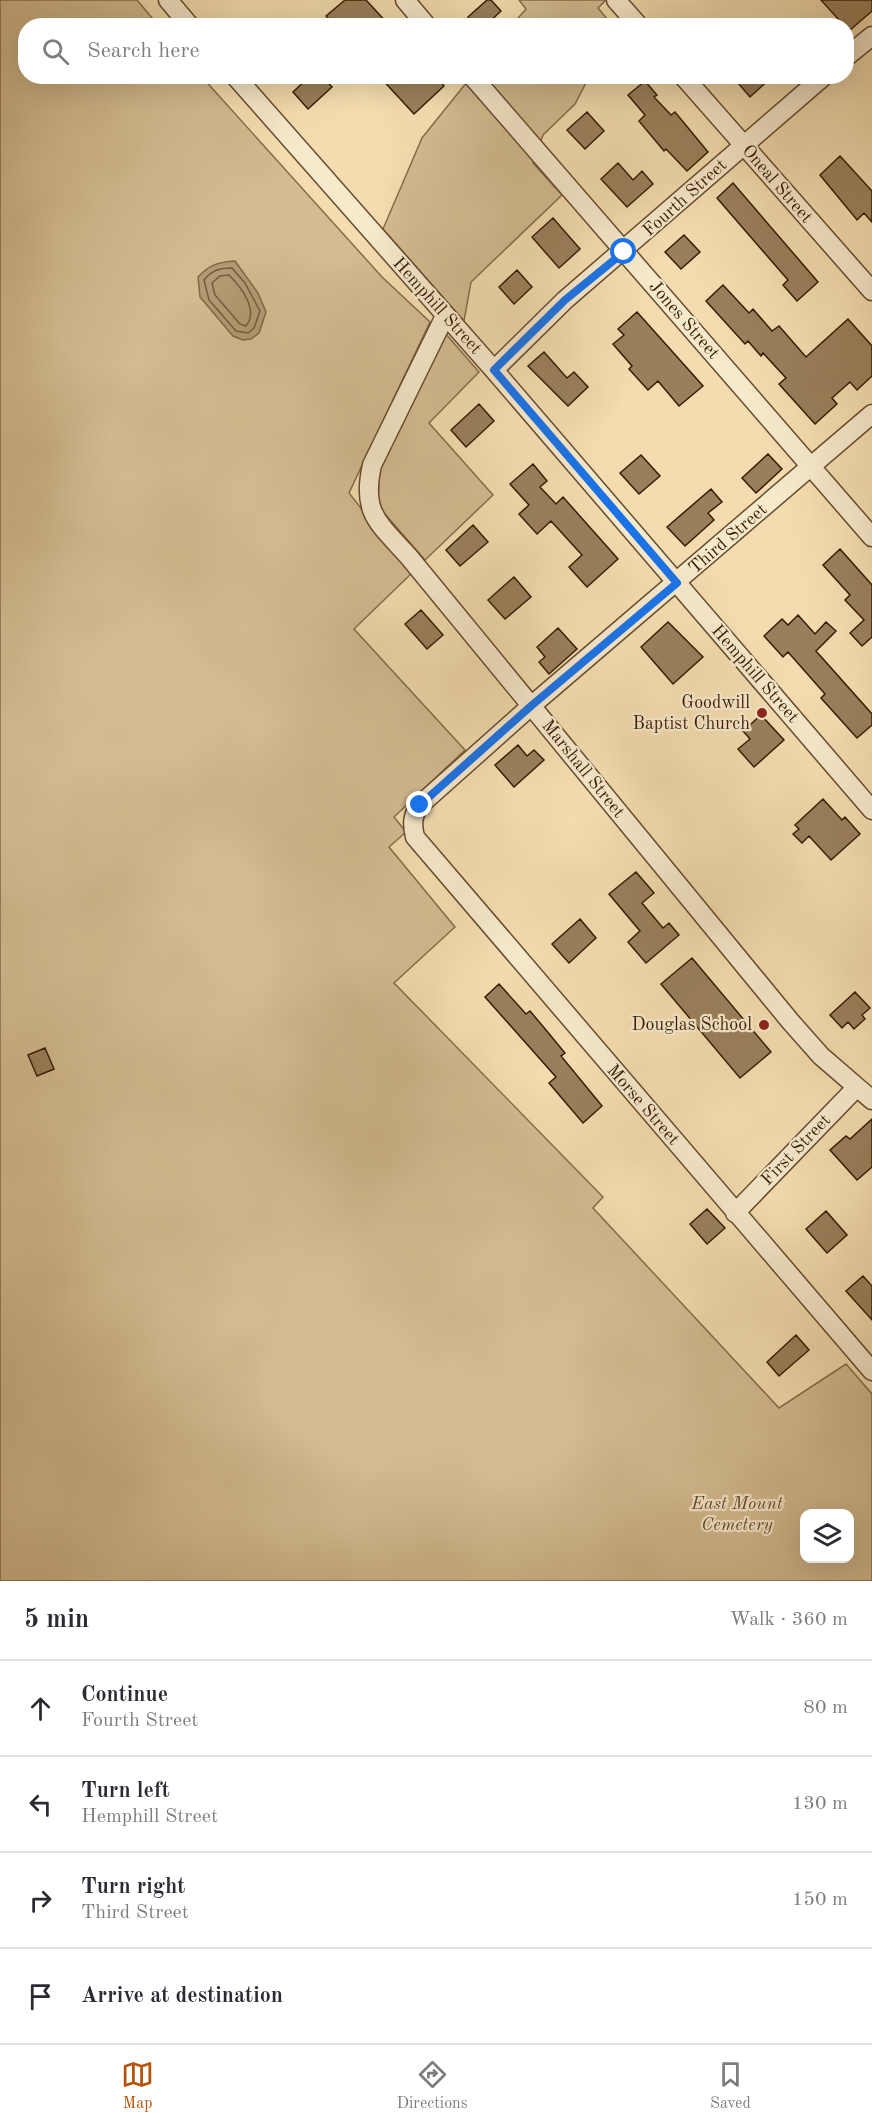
<!DOCTYPE html>
<html lang="en">
<head>
<meta charset="utf-8">
<style>
	:root { --surface:#fff; --page:#f2f2f3; --text:#2b2b33; --muted:#7c7c81; --line:#e1e1e2; --accent:#b45309 }
	body { margin:0; font-family:"Old Standard TT",serif; background:var(--page); color:var(--text) }
	.controls { position:absolute; right:18px; bottom:18px; display:grid; overflow:hidden; border-radius:12px; box-shadow:0 6px 24px #0002 }
	.controls button { width:54px; height:54px; display:grid; place-items:center; padding:0; border:0; border-bottom:2px solid var(--line); background:var(--surface); color:var(--text); font:30px sans-serif }
	.stop { position:absolute; width:18px; height:18px; margin:-14px; border:4px solid #1a73e8; border-radius:50%; background:#fff }
	.stop.end { background:#1a73e8; border-color:#fff; box-shadow:0 2px 6px #0008 }
	.list { margin:0; padding:0; list-style:none }
	h2 { display:flex; justify-content:space-between; align-items:center; height:78px; margin:0; padding:0 24px; font-size:26px }
	h2 small { font-size:20px; font-weight:400; color:var(--muted) }
	.list li { display:grid; grid-template-columns:39px 1fr auto; gap:18px; align-items:center; box-sizing:border-box; height:96px; padding:0 24px; border-top:2px solid var(--line) }
	.list b { display:block; font-size:22px; white-space:nowrap }
	.list p { margin:0; font-size:20px; white-space:nowrap; color:var(--muted) }
	.list em { font-size:20px; font-style:normal; color:var(--muted) }
	.icon { flex:none; width:33px; height:33px; fill:none; stroke:currentColor; stroke-width:2; stroke-linecap:round; stroke-linejoin:round }
	.map { position:relative; flex:none; width:872px; height:1581px; overflow:hidden }
	.search { position:absolute; background:var(--surface); box-shadow:0 6px 24px #0002; left:18px; right:18px; top:18px; height:66px; display:flex; align-items:center; gap:15px; box-sizing:border-box; padding:0 21px; border-radius:24px; color:var(--muted); font-size:22px }
	.sheet { height:462px; background:var(--surface) }
	nav { display:flex; justify-content:space-around; align-items:center; box-sizing:border-box; height:84px; border-top:2px solid var(--line); background:var(--surface); font-size:16px; color:var(--muted) }
	nav a { display:grid; justify-items:center; gap:3px }
	nav .on { color:var(--accent) }
	.map>svg:first-child { display:block }
</style>
</head>
<body>
<div class="map">
<svg width="872" height="1581" viewBox="0 0 872 1581">
	<rect width="100%" height="100%" fill="#f3ddb0"/>
	<filter id="stains"><feTurbulence type="fractalNoise" baseFrequency=".00333" numOctaves="4"/><feColorMatrix values="0 0 0 0 .2 0 0 0 0 .09 0 0 0 0 .02 0 0 0 .5 -.17"/></filter>
	<radialGradient id="worn" r=".72"><stop offset=".6" stop-color="#630" stop-opacity="0"/><stop offset="1" stop-color="#630" stop-opacity=".3"/></radialGradient>
	<path fill="#d3bc92" stroke="#856c4a" stroke-width="1.5" fill-rule="evenodd" d="M0,0H137L158,25L26,26V76L202,77L382,277L430,322L349,493L412,573L354,629L465,750L394,817L406,832L389,847L455,927L394,983L603,1197L593,1208L779,1408L846,1364L872,1394V1581H0ZM804,1514H850V1558H804Z
		M519,0H606L598,8L612,25H512L526,9Z
		M471,77H589L575,104L543,135L533,163L562,195L471,282L464,321L383,229L422,138Z
		M445,333L479,372L429,423L493,495L425,560L378,506L379,470Z"/>
	<path fill="#b39b74" stroke="#816846" stroke-width="1.5" d="M235,261L258,293L266,312L259,333L251,339L243,340L233,336L200,297L198,277C209,265 218,262 235,261Z"/>
	<g fill="none" stroke-linecap="round" stroke-linejoin="round">
		<path stroke="#755c3a" stroke-width="1.5" d="M232,268L245,283L260,311L254,328L248,333L236,331L209,300L204,280C212,270 220,268 232,268Z
			M229,275C241,287 259,310 246,326L240,324L215,295L212,283L220,276Z"/>
	</g>
	<path fill="#99805c" stroke="#371c01" stroke-width="1.5" d="M345,0H366L390,26H357L352,20L346,26H335L326,16Z
		M487,0H491L501,11L485,26H477L468,17Z
		M821,0H872V11L849,31Z
		M310,76H322L332,87L308,109L293,92Z
		M379,76H436L444,86L414,114Z
		M732,76H773L750,97Z
		M645,81L657,95L654,97L671,115L675,112L708,152L687,171L666,149L664,151L639,121L645,115L628,95Z
		M587,112L604,131L585,149L567,130Z
		M840,156L872,191V222L864,213L857,220L820,175Z
		M618,163L633,180L642,171L653,184L627,207L601,179Z
		M733,183L818,282L797,301L783,285L788,280L717,198Z
		M553,218L580,249L559,268L532,237Z
		M684,235L700,252L681,269L665,252Z
		M517,270L532,287L514,304L499,287Z
		M723,285L749,313L753,309L772,331L779,326L806,357L848,319L872,346V376L857,390L850,382L832,398L837,404L815,424L779,384L786,378L763,353L761,356L748,341L745,344L706,301Z
		M637,312L703,386L679,406L658,381L648,390L629,369L632,366L613,344L624,335L618,329Z
		M544,352L567,378L574,372L588,387L568,406L528,366Z
		M479,404L494,421L466,447L451,430Z
		M768,454L782,469L756,493L742,478Z
		M641,455L660,476L639,494L620,473Z
		M533,464L547,481L540,487L556,504L563,497L618,559L587,587L569,567L582,555L551,521L537,534L519,514L529,505L510,484Z
		M711,489L722,502L708,513L714,520L685,546L667,527Z
		M473,525L488,542L460,566L446,550Z
		M840,549L872,585V637L862,646L850,633L864,620L845,600L850,595L823,565Z
		M514,577L531,597L505,619L488,600Z
		M421,610L443,635L427,649L405,624Z
		M798,615L815,634L826,622L836,631L816,651L872,714V725L857,738L821,698L825,694L788,652L783,657L764,636L782,619L788,625Z
		M668,622L703,657L673,684L641,647Z
		M558,628L577,649L549,674L539,662L545,657L537,647Z
		M761,715L784,740L754,767L738,749L750,739L743,731Z
		M518,745L527,756L534,750L544,760L514,787L495,765Z
		M823,799L842,820L845,817L860,834L831,860L809,836L802,843L793,834L799,829L795,825Z
		M636,872L654,893L642,903L663,928L669,923L679,935L646,963L628,942L640,931L609,894Z
		M580,919L596,938L569,963L552,944Z
		M692,958L771,1052L740,1078L661,984Z
		M499,984L526,1014L530,1011L546,1030L565,1053L561,1056L602,1106L583,1123L549,1083L556,1077L485,997Z
		M855,992L870,1008L862,1015L865,1019L854,1029L848,1022L842,1028L830,1015Z
		M45,1048L54,1069L37,1076L28,1055Z
		M872,1119V1167L857,1180L830,1150L846,1136L850,1139Z
		M707,1209L725,1228L707,1244L690,1224Z
		M826,1211L847,1235L827,1253L806,1229Z
		M863,1276L872,1286V1320L846,1291Z
		M796,1335L809,1350L779,1376L767,1362Z"/>
	<g fill="none" stroke-linecap="round" stroke-linejoin="round">
		<defs>
			<path id="minor" d="M168,0L190,26
				M405,0L427,26
				M616,0L639,26
				M846,57L872,36
				M235,76L494,370L872,810
				M472,76L872,537
				M683,76L872,291
				M445,316L372,465C361,514 379,523 409,557L790,1021L821,1056L872,1100
				M494,370L565,300L824,76
				M872,414L531,706L420,805C412,816 412,824 415,837L872,1371
				M735,1213L857,1087"/>
		</defs>
		<use href="#minor" stroke="#664c2d" stroke-width="21"/>
		<use href="#minor" stroke="#f7e9cc" stroke-width="18"/>
	</g>
	<g fill="none" stroke-linecap="round" stroke-linejoin="round">
		<path stroke="#1a73e8" stroke-width="8" d="M420,805L531,706L677,583L494,370L565,300L624,252"/>
	</g>
	<g fill="#8f2418" stroke="#f7e9cc" stroke-width="2">
		<circle cx="762" cy="713" r="6"/>
		<circle cx="764" cy="1025" r="6"/>
	</g>
	<g text-anchor="middle" dominant-baseline="central" stroke-width="4.5" stroke-linejoin="round" paint-order="stroke">
		<g font-size="18" fill="#371c01" stroke="#f7e9cc">
			<text transform="translate(777 184) rotate(49)">Oneal Street</text>
			<text transform="translate(685 198) rotate(-42)">Fourth Street</text>
			<text transform="translate(437 306) rotate(48)">Hemphill Street</text>
			<text transform="translate(684 320) rotate(49)">Jones Street</text>
			<text transform="translate(728 539) rotate(-41)">Third Street</text>
			<text transform="translate(755 674) rotate(49)">Hemphill Street</text>
			<text transform="translate(583 769) rotate(51)">Marshall Street</text>
			<text transform="translate(643 1105) rotate(49)">Morse Street</text>
			<text transform="translate(796 1150) rotate(-46)">First Street</text>
		</g>
		<g font-size="18" fill="#371c01" stroke="#f7e9cc" text-anchor="end">
			<text x="750" y="703">Goodwill<tspan x="750" dy="21">Baptist Church</tspan></text>
			<text x="752" y="1025">Douglas School</text>
		</g>
		<g font-size="18" font-style="italic" fill="#664c2c" stroke="#f7e9cc">
			<text x="737" y="1504">East Mount<tspan x="737" dy="21">Cemetery</tspan></text>
		</g>
	</g>
	<rect width="100%" height="100%" filter="url(#stains)"/>
	<rect width="100%" height="100%" fill="url(#worn)"/>
</svg>
<div class="controls">
<button><svg class="icon" aria-label="layers" viewBox="0 0 24 24"><path d="M12 4l9 5-9 5-9-5zM3 14l9 5 9-5"/></svg></button>
</div>
<div class="stop" style="left:624px;top:252px"></div>
<div class="stop end" style="left:420px;top:805px"></div>
<div class="search"><svg class="icon" aria-label="search" viewBox="0 0 24 24"><circle cx="10" cy="10" r="6"/><path d="M15 15l6 6"/></svg>Search here</div>
</div>
<section class="sheet">
<h2>5 min<small>Walk · 360 m</small></h2>
<ul class="list">
<li><svg class="icon" aria-label="ahead" viewBox="0 0 24 24"><path d="M12 20V5M6 11l6-6 6 6"/></svg><div><b>Continue</b><p>Fourth Street</p></div><em>80 m</em></li>
<li><svg class="icon" aria-label="left" viewBox="0 0 24 24"><path d="M17 20v-9H6M10 6l-5 5 5 5"/></svg><div><b>Turn left</b><p>Hemphill Street</p></div><em>130 m</em></li>
<li><svg class="icon" aria-label="right" viewBox="0 0 24 24"><path d="M7 20v-9h11M14 6l5 5-5 5"/></svg><div><b>Turn right</b><p>Third Street</p></div><em>150 m</em></li>
<li><svg class="icon" aria-label="arrive" viewBox="0 0 24 24"><path d="M6 21V4h12l-3 4 3 4H6"/></svg><div><b>Arrive at destination</b></div></li>
</ul>
</section>
<nav>
<a class="on"><svg class="icon" aria-label="map" viewBox="0 0 24 24"><path d="M3 6l6-2 6 2 6-2v14l-6 2-6-2-6 2zM9 4v14M15 6v14"/></svg>Map</a>
<a><svg class="icon" aria-label="directions" viewBox="0 0 24 24"><path d="M12 3l9 9-9 9-9-9zM9 14v-3h6M13 9l2 2-2 2"/></svg>Directions</a>
<a><svg class="icon" aria-label="saved" viewBox="0 0 24 24"><path d="M7 4h10v16l-5-4-5 4z"/></svg>Saved</a>
</nav>
</body>
</html>
